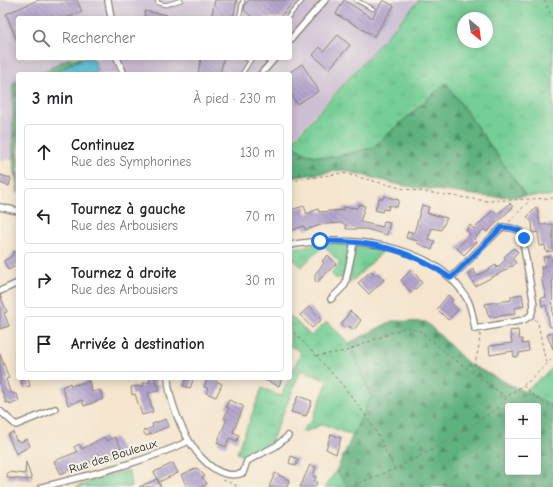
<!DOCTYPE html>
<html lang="fr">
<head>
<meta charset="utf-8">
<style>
	:root { --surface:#fff; --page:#f2f2f2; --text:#202124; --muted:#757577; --line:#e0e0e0 }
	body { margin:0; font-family:"Comic Neue",sans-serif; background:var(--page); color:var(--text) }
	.controls { position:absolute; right:12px; bottom:12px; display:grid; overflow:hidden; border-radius:4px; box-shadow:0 2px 10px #0003 }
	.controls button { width:36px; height:36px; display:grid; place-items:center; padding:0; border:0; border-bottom:1px solid var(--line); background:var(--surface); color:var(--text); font:20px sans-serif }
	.compass { position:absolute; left:457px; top:12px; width:36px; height:36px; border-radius:50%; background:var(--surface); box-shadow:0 2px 10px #0003; rotate:151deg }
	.stop { position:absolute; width:12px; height:12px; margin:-9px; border:3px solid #1a73e8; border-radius:50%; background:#fff }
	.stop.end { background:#1a73e8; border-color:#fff; box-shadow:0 1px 4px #0008 }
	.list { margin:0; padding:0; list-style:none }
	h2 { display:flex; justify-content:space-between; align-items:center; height:52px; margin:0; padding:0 16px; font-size:17px }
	h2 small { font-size:13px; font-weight:400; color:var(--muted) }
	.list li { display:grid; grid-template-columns:26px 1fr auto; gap:12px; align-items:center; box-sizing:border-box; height:56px; margin:0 8px 8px; padding:0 8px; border:1px solid var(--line); border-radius:4px }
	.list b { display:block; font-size:15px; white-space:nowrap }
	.list p { margin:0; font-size:13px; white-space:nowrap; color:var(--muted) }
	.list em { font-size:13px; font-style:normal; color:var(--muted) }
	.icon { flex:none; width:22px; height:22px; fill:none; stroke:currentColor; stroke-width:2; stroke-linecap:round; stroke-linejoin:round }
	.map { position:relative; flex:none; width:553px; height:487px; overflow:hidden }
	.search { position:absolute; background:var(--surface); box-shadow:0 2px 10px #0003; left:16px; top:16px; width:276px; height:44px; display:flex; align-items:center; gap:10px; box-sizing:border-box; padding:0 14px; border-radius:4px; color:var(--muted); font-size:15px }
	.panel { position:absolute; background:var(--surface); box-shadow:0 2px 10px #0003; left:16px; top:72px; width:276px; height:308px; border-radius:4px }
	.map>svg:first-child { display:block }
</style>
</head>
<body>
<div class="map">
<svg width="553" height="487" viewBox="0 0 553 487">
	<defs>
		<pattern id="grass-tufts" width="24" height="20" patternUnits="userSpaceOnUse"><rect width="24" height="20" fill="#74ce95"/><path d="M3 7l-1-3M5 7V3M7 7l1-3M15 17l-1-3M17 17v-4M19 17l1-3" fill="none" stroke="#64b080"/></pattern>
		<pattern id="forest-firs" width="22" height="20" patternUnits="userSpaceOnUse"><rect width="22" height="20" fill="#5fb17e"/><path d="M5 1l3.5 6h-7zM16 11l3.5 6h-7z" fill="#4e8f66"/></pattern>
		<pattern id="water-rules" width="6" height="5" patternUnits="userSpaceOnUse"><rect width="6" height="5" fill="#5fc2dd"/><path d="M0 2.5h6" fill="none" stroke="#52a6bd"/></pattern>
		<pattern id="building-back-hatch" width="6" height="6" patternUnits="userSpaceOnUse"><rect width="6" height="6" fill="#b3a4ce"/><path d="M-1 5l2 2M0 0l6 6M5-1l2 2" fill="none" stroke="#9185a6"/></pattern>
	</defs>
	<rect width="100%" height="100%" fill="#f7f3e8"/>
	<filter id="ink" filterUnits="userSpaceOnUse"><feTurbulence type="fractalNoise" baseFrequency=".025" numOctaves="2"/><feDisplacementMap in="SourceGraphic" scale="8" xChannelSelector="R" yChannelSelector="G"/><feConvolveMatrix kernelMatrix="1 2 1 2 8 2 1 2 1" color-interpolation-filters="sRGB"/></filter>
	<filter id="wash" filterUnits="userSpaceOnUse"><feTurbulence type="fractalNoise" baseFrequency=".012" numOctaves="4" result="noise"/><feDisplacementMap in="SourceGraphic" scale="16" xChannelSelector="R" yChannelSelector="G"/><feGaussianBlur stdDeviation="0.9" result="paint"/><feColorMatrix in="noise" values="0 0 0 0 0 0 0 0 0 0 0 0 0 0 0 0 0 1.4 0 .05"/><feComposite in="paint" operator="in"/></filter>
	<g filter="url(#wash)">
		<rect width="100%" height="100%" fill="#f5e5ce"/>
		<path fill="#ccbed3" d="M0,0H419L290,142V74H95L98,70L93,58H290V18H18V58H69L38,74H18V81L13,83V159L0,161Z"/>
		<path fill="url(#grass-tufts)" stroke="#487558" fill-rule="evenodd" d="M419,0H553V196H526L446,83L372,148L328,158L306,154L290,144ZM463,18H487V42H463Z
			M336,243L350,244L343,281L340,277L336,279L331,273L340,263L324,246L301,267L290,256V249L311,245Z
			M355,246L385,250L349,284Z
			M290,315L311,336L327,322L349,343L371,397L353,436L323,424L305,432L301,431L312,420L328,381L301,370L271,442L245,457L237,453L262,388L281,396L301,352L290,346Z
			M553,368V406L525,391Z
			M129,471L131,487H76L106,476Z
			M336,471L349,487H325Z"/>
		<path fill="url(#forest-firs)" stroke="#3e664d" fill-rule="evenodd" d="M69,58H83L52,74H38Z
			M18,81V193L13,159V83Z
			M446,83L526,196L490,197L405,186L342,170L290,178V144L306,154L328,158L372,148Z
			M392,321L426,322L469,364L553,406V487H349L336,471L371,397L349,343ZM508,406H538V472H508Z"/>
		<path fill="url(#water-rules)" stroke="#3e6f7c" d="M83,58H93L98,70L95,74H52Z"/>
		<g id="blocks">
			<path fill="url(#building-back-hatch)" d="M38,0H77L82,12L66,18H18V43L6,14Z
				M215,0H237L233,18H211Z
				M249,0H295L279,18H253L244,10L245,4Z
				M344,0L372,18L383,0L394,6L374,36L336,14Z
				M145,11L167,15V18H144Z
				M338,35L350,45L329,69L313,55L320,47L324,51Z
				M201,58H224L220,74H198Z
				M302,64L319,91L297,104L290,92V72Z
				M0,175L11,178L9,186L0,183Z
				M384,196L399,200L397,207L389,205L388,210L383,209L382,212L375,210L379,198L383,199Z
				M510,203L513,207L487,232L484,229L474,239L477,242L464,255L457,248L470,234L466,230L470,225L474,229L493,210L498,214Z
				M359,204L365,206L360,222L383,227L384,221L390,222L387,235L366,229H346V225L342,223L324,224L305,230L304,226L293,230L290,225V218L292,217L290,210L304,206L307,214L318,209L319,212L343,210V207L357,208Z
				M422,205L429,207L427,213L447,218L441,230L432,228L428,239L435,241L432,250L417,243L418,241L406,238L408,231L414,233Z
				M537,207L540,225L553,224V251L546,252L545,245L540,246L538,232L533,233L532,222L527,217Z
				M514,248L518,252L512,258L516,263L512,267L510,266L506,270L475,286L468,274L473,269L477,276L496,265L497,268L506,259L504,257Z
				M14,251L18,253V265L8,270L4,261L11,257Z
				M328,255L336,264L321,278L317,283L315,280V274L324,263L322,261Z
				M551,256L553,268L552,272L553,327H550L546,305L542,306L541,298L546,297L541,277H543L541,267H545L543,257Z
				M412,269L422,283L411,293L401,280Z
				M371,271L375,275L377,273L384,280L369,294L358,283Z
				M522,294L524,306L514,308L515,314L489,317L485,304L511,300V296Z
				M0,295L7,312L4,313L9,326L0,329Z
				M448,295L453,300L451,302L458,310L448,320L437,309Z
				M310,306L321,320L312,328L300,315Z
				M350,311L361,320L354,330L349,326L346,329L341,325Z
				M518,330L519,339H522V344L528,343L529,351L519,353V356L514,357L513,351L490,355L489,346L512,343L510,331Z
				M553,331V349L547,335Z
				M0,354L9,378L6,379L10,392L17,395L19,401L10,405L9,402L6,403L0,384Z
				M20,378H28L30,386L23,388Z
				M149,378H155L156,385L159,384V391L148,393L153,412L142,415L135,394L132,395L131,387L144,386L143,383L150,382Z
				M186,378H194L190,388L183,386Z
				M208,378H217L216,381L222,384L216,397L206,393L208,388L204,387Z
				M260,378H282L279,386Z
				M89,381L92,392L100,390L103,399L84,406L82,400L68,405L62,387L70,383L71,386Z
				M298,396L312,401L306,416L291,412Z
				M229,400L243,406V408L233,432L239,435L237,441L229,438L226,447L217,443L227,419L224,418L229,408L226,407Z
				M166,419L169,426L146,436L143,431L153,427L152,424Z
				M13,432L16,440L20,442L27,439L30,446L16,454L8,435Z
				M331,434L341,438L336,454L326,449Z
				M104,437L107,441L115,437L124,453L101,463L99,460L91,464L90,461L74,470L73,468L61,474L54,461L77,452L74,447L79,444L82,449Z
				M291,456L298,459L296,466L289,463Z
				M26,462L32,480L7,478L8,472L25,474Z
				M173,463L178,473L159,482L154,472Z
				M310,465L316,467L313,476L316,477L314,481L317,483L315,487H300Z
				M197,468L205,476L202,478L207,483L203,487H187L181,475Z
				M275,473L289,480L287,487H269Z
				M157,479L161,487H139Z"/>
		</g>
	</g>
	<g filter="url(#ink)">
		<use href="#blocks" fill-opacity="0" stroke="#888075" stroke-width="1"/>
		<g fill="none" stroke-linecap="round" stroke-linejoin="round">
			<defs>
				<path id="service" d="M157,0L158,3L166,5L181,0
					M356,0L373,9
					M239,18L243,0
					M287,18L303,0
					M244,58L251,60
					M242,74L252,58"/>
				<path id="minor" d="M108,0L111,18
					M290,40L325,0
					M117,58L124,74
					M261,74L275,58
					M0,207L18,211
					M290,245C346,234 433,243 466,297C472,306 473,318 475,329L524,320L531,315L534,305L521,231L511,228L502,227L451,278
					M0,291L18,283
					M331,299L345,285L354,242
					M168,378C169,411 202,487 243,473L247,461L276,446L288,436
					M0,411L16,425L55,409
					M42,487C93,474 142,463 189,441"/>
			</defs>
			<use href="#service" stroke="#888075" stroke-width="5"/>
			<use href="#minor" stroke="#888075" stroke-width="8"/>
			<path stroke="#888075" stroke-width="1" stroke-dasharray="3 3" stroke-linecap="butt" d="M544,0L553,19
				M290,181L342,173L405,189L487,201L553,198
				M509,222L530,200
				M535,319L538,323L546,364
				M290,328C319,359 350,390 373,427C381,440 387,454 394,468
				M316,356L346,351L406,327L420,331L446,353L506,397
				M473,372L479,346L480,334
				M523,386L545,404L553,407
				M223,480L240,487
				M348,487L395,469L439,446L473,425L498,407L509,395L528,382L553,358"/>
			<use href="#service" stroke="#fff" stroke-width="3"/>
			<use href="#minor" stroke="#fff" stroke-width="5.5"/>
		</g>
	</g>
	<g fill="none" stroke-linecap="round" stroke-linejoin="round" filter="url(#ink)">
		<path stroke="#1a73e8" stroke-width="5" d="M320,241C371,240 409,249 451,278L502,227L511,228L521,231L524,238"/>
	</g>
	<g text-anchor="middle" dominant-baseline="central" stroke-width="4" stroke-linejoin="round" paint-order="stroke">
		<g font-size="12" fill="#1c1c1c" stroke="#f7f3e8">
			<text transform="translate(113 456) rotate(-17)">Rue des Bouleaux</text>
		</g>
	</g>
</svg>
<div class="controls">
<button>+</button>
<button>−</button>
</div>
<svg class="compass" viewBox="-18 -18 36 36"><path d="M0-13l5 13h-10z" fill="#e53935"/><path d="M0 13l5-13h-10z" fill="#757577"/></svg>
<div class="stop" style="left:320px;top:241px"></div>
<div class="stop end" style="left:524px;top:238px"></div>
<div class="search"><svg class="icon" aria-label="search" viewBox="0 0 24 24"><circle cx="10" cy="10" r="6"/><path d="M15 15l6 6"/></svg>Rechercher</div>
<section class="panel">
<h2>3 min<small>À pied · 230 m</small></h2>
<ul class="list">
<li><svg class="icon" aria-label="ahead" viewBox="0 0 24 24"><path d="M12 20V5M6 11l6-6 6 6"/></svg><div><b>Continuez</b><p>Rue des Symphorines</p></div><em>130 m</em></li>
<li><svg class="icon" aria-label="left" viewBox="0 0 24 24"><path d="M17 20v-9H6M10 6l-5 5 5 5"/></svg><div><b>Tournez à gauche</b><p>Rue des Arbousiers</p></div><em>70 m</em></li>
<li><svg class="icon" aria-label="right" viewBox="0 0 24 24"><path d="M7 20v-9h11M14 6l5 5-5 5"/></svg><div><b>Tournez à droite</b><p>Rue des Arbousiers</p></div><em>30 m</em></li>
<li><svg class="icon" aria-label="arrive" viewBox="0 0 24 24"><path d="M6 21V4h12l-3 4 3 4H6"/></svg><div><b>Arrivée à destination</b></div></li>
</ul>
</section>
</div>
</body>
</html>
